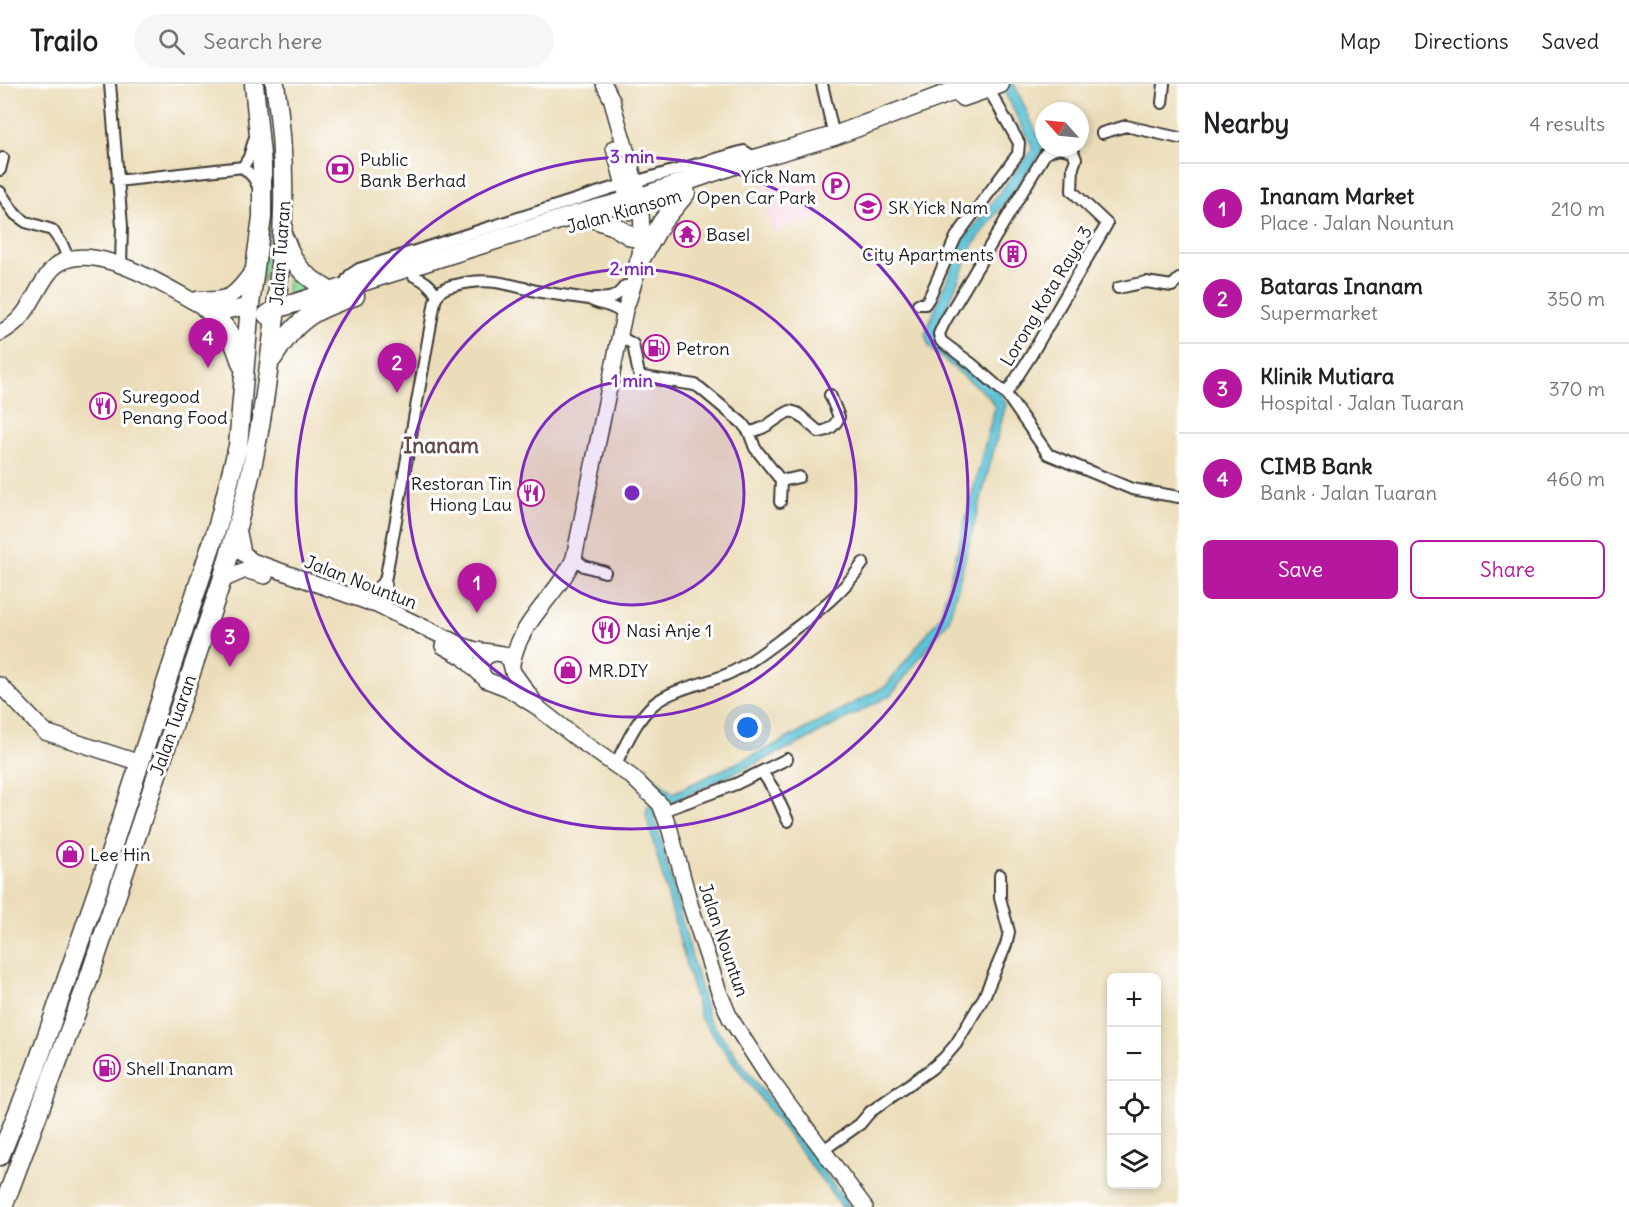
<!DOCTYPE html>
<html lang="en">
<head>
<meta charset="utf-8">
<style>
	:root { --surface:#fff; --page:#f6f6f6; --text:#202124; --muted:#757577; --line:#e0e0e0; --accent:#b5179e }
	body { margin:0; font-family:Delius,sans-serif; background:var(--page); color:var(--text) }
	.controls { position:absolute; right:18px; bottom:18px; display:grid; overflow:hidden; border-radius:9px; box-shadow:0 3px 9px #0003 }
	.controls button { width:54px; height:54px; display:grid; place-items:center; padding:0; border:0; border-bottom:2px solid var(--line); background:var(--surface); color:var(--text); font:30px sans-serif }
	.compass { position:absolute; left:1035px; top:18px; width:54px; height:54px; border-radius:50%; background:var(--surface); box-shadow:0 3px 9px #0003; rotate:297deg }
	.you { position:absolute; left:748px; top:644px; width:21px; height:21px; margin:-15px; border:4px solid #fff; border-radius:50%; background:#1a73e8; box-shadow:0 0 0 9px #1a73e833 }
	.badge { display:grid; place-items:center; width:39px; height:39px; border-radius:50%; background:var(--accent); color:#fff; font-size:20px; font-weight:700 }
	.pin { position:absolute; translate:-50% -50px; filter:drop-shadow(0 2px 3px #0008) }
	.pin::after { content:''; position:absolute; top:32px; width:21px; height:18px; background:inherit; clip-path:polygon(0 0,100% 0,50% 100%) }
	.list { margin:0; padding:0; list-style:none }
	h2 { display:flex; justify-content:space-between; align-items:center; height:78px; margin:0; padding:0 24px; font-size:26px }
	h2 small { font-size:20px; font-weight:400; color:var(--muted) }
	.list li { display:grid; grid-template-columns:39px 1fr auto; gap:18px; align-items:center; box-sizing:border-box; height:90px; padding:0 24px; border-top:2px solid var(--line) }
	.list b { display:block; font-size:22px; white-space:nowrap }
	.list p { margin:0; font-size:20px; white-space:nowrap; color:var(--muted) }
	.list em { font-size:20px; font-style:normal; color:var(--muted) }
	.actions { display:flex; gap:12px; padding:18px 24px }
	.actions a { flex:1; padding:14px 0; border:2px solid var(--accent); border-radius:9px; text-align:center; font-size:21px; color:var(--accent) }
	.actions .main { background:var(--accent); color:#fff }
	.icon { flex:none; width:33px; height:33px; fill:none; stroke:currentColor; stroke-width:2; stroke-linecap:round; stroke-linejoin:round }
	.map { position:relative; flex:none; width:1179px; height:1123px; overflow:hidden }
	header { display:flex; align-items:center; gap:36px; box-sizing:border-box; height:84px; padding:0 30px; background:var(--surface); border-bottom:2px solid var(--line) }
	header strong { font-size:28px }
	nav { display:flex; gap:33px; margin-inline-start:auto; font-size:21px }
	.search { width:420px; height:54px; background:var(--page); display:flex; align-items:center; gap:15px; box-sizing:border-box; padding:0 21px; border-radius:33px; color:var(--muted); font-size:22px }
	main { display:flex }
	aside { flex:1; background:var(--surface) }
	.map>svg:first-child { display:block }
</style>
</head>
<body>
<header>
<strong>Trailo</strong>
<div class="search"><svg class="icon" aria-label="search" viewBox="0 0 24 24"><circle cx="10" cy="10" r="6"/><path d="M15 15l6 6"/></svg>Search here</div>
<nav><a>Map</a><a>Directions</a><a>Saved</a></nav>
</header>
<main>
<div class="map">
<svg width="1179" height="1123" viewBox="0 0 1179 1123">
	<rect width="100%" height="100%" fill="#fff"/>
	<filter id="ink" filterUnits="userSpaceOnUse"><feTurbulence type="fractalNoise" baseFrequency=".0167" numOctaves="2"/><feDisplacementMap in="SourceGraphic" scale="12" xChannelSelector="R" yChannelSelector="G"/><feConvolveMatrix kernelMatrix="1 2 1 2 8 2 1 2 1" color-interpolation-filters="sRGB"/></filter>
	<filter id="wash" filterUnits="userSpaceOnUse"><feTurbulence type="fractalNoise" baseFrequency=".008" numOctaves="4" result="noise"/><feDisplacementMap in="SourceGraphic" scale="24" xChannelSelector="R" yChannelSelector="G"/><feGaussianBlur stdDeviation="1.35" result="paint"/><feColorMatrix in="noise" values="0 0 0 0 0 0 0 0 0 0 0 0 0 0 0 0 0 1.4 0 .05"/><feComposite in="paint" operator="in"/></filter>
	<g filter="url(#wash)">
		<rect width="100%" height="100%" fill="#ecddba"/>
		<path fill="#f4cfdc" d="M812,88L823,123L817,126L819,134L772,147L760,105Z"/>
		<path fill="#89dea0" stroke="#527d5e" stroke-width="1.5" d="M262,0H266C270,54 274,103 269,158C268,171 269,187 262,199Z
			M288,180L319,206L287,213Z"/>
		<path fill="#5bc3d7" stroke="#3c707a" stroke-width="1.5" d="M1003,0H1014L1040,56L1043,66L974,160L935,250L1000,308L1006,320L949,536L891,611L802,658L672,718L654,731L708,934L850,1123H842L701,935L646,731L648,722L667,711L643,691L644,689L642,686L647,682L649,689L673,709L773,662L886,602L940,533L995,323L989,313L929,263L925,250L962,158L1032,66L1031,60L1005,9Z"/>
	</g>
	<g filter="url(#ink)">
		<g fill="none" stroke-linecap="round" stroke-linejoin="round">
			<defs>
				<path id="street" d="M110,0L122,142L121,181
					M822,0L834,52
					M1162,19L1164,0
					M1102,49L1126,42L1179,54
					M243,83L249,73L255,53
					M0,86L3,74
					M117,97L243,83L253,93L260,106
					M0,108L15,130L26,138L52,146L62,160L68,174
					M414,192C425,197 431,201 437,212
					M342,203L350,191L359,185L609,105L744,67L757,75
					M1118,204L1146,198L1172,202L1179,195
					M595,214C610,216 617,213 625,202
					M918,220H925L929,214L956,153L1018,70L1019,59L988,4
					M619,254L624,255L633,260L639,291L643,293L695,301L700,304L742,339L749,348L755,364L779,394L786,396L799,393
					M1006,310L1030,273L1107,140L1072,107L1073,83L1076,75L1073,68C1062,63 1056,63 1045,70L944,239L939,250L941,257L972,280L1006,310L1048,370L1132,405L1179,413
					M749,348C766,346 775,334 790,327L797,329L819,348C829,347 835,342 839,333L830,311
					M780,418L781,396
					M574,474L584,482L605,488
					M382,507L386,492L435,217C439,206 445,203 456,201C492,191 512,203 547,209C561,211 575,213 589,215C599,221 610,220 619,227
					M615,681C626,661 636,635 654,620C675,603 707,600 730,589C749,580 764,568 780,556C810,533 842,511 863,479
					M762,688L774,706L788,737
					M664,728L668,725L736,700L787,675
					M822,1067L860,1040L870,1028L931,985L944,974L956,960L984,913L1006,861L1009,848L1000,814V791"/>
				<path id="secondary" d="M614,64L631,128
					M198,215C231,219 237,209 255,184
					M0,249C29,234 31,213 49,189C81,145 168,205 204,223C224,229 231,227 250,221
					M238,444L243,469L252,477L379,522L461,561L476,566L503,570L510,576L513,588L533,616
					M222,496L245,486L265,492
					M355,510L372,511L384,501
					M443,562L463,573L483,593
					M494,569L485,573L482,578L481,588L486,596L507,604L537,623L575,653L632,693L660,720L670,746L690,820L719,908L730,934L767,991L865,1123
					M512,580C519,537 558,512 574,474L625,226C637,194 646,158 640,123C635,87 620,51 612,16L604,0
					M0,601L45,648L140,679"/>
				<path id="primary" d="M963,13L1000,0
					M595,135L612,141L632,153
					M285,156C296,186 304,191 331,208
					M639,178L662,138L686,109
					M204,223C230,245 231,249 242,281
					M267,231L276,225L575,131L638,114L734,81L834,52L973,0
					M273,274C296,235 313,226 355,212
					M0,1072L35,986L105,785L218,441L238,362L250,221L262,133V82L254,0
					M3,1123L88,897L222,496C234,453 247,411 255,368C264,326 269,283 274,241C284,159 288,82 275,0"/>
			</defs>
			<use href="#street" stroke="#3b3934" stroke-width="14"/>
			<use href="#secondary" stroke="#3b3934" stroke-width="18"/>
			<use href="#primary" stroke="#3b3934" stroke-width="21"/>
			<use href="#street" stroke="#fff" stroke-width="10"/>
			<use href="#secondary" stroke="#fff" stroke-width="15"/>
			<use href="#primary" stroke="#fff" stroke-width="18"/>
		</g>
	</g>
	<circle cx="632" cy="409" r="112" fill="#7b2cbf" fill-opacity=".12"/>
	<g fill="none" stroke="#7b2cbf" stroke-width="3">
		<circle cx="632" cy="409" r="112"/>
		<circle cx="632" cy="409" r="224"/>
		<circle cx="632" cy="409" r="336"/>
	</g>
	<defs>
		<symbol id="bank-ring" viewBox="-11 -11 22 22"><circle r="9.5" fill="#fff" stroke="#b5179e" stroke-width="1.5"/><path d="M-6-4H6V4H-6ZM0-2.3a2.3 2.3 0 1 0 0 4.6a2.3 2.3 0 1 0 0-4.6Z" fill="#b5179e"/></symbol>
		<symbol id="parking-ring" viewBox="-11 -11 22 22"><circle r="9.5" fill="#fff" stroke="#b5179e" stroke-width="1.5"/><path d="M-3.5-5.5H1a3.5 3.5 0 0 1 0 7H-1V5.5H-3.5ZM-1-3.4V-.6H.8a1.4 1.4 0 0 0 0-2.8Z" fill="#b5179e"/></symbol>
		<symbol id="school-ring" viewBox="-11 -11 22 22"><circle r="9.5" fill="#fff" stroke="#b5179e" stroke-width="1.5"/><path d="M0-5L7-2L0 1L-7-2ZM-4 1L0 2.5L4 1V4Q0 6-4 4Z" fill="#b5179e"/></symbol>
		<symbol id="temple-ring" viewBox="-11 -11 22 22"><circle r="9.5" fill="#fff" stroke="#b5179e" stroke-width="1.5"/><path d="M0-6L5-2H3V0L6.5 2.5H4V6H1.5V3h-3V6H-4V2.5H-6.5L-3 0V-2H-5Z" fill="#b5179e"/></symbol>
		<symbol id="building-ring" viewBox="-11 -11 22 22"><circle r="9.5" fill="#fff" stroke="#b5179e" stroke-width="1.5"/><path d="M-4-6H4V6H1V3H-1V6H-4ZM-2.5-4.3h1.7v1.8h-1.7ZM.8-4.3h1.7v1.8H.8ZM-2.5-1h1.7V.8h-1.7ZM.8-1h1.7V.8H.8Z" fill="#b5179e"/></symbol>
		<symbol id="fuel-ring" viewBox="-11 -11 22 22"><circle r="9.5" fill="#fff" stroke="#b5179e" stroke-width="1.5"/><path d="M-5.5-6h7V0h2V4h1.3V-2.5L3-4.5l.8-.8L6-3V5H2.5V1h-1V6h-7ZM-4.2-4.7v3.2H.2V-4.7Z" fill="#b5179e"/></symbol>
		<symbol id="restaurant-ring" viewBox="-11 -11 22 22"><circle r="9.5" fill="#fff" stroke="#b5179e" stroke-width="1.5"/><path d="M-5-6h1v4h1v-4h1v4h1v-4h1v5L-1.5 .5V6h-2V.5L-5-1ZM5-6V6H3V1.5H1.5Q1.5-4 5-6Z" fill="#b5179e"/></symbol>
		<symbol id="shop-ring" viewBox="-11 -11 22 22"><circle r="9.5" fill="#fff" stroke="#b5179e" stroke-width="1.5"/><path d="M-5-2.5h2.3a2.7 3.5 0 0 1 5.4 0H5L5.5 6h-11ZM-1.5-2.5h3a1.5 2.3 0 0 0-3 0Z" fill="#b5179e"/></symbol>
	</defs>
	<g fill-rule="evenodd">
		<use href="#bank-ring" x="325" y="70" width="30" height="30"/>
		<use href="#parking-ring" x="821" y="87" width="30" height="30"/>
		<use href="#school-ring" x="853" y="108" width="30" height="30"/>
		<use href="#temple-ring" x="672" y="135" width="30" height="30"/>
		<use href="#building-ring" x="998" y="155" width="30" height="30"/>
		<use href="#fuel-ring" x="641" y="249" width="30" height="30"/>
		<use href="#restaurant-ring" x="88" y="307" width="30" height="30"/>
		<use href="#restaurant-ring" x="516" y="394" width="30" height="30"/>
		<use href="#restaurant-ring" x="591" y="531" width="30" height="30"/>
		<use href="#shop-ring" x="553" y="571" width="30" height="30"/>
		<use href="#shop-ring" x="55" y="755" width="30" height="30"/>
		<use href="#fuel-ring" x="92" y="969" width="30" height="30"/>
	</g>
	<g text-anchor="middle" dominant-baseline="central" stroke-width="6" stroke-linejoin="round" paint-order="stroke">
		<g font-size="18" fill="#1c1c1c" stroke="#fff" text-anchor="start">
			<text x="360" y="75">Public<tspan x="360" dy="21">Bank Berhad</tspan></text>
			<text x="816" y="92" text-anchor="end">Yick Nam<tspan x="816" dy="21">Open Car Park</tspan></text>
			<text x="888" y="123">SK Yick Nam</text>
			<text x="706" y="150">Basel</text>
			<text x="994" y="170" text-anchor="end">City Apartments</text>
			<text x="676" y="264">Petron</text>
			<text x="122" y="312">Suregood<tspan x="122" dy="21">Penang Food</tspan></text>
			<text x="512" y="399" text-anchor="end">Restoran Tin<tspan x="512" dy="21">Hiong Lau</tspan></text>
			<text x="626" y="546">Nasi Anje 1</text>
			<text x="588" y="586">MR.DIY</text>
			<text x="90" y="770">Lee Hin</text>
			<text x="126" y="984">Shell Inanam</text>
		</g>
		<g font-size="18" fill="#1c1c1c" stroke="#fff">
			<text transform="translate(624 127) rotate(-16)">Jalan Kiansom</text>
			<text transform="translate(280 169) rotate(-86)">Jalan Tuaran</text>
			<text transform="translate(1046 212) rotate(-59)">Lorong Kota Raya 3</text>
			<text transform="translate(361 498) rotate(21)">Jalan Nountun</text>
			<text transform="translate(173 641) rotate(-71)">Jalan Tuaran</text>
			<text transform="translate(724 856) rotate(71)">Jalan Nountun</text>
		</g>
		<g font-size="21" font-weight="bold" fill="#624c47" stroke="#fff">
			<text x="441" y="361">Inanam</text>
		</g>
	</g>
	<circle cx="632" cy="409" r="9" fill="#7b2cbf" stroke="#fff" stroke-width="3"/>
	<g font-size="18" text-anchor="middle" font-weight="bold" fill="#7b2cbf" stroke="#fff" stroke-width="6" stroke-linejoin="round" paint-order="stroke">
		<text x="632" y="79">3 min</text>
		<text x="632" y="191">2 min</text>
		<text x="632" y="303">1 min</text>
	</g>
</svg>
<div class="controls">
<button>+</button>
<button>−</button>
<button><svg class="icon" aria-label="locate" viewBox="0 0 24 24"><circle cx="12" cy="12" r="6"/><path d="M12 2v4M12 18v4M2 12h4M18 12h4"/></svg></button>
<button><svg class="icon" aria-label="layers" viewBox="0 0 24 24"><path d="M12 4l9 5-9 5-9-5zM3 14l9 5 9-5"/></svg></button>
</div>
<svg class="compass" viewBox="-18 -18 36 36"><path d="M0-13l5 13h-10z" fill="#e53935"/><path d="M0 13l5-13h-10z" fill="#757577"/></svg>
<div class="you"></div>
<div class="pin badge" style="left:477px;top:529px">1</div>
<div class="pin badge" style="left:397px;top:309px">2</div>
<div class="pin badge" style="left:230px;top:583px">3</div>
<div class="pin badge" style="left:208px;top:284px">4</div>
</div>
<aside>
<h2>Nearby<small>4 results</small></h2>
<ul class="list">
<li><span class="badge">1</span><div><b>Inanam Market</b><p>Place · Jalan Nountun</p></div><em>210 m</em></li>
<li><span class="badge">2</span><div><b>Bataras Inanam</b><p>Supermarket</p></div><em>350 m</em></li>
<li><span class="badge">3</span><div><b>Klinik Mutiara</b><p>Hospital · Jalan Tuaran</p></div><em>370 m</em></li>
<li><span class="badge">4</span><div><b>CIMB Bank</b><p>Bank · Jalan Tuaran</p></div><em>460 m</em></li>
</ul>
<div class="actions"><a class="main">Save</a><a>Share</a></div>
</aside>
</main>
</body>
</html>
